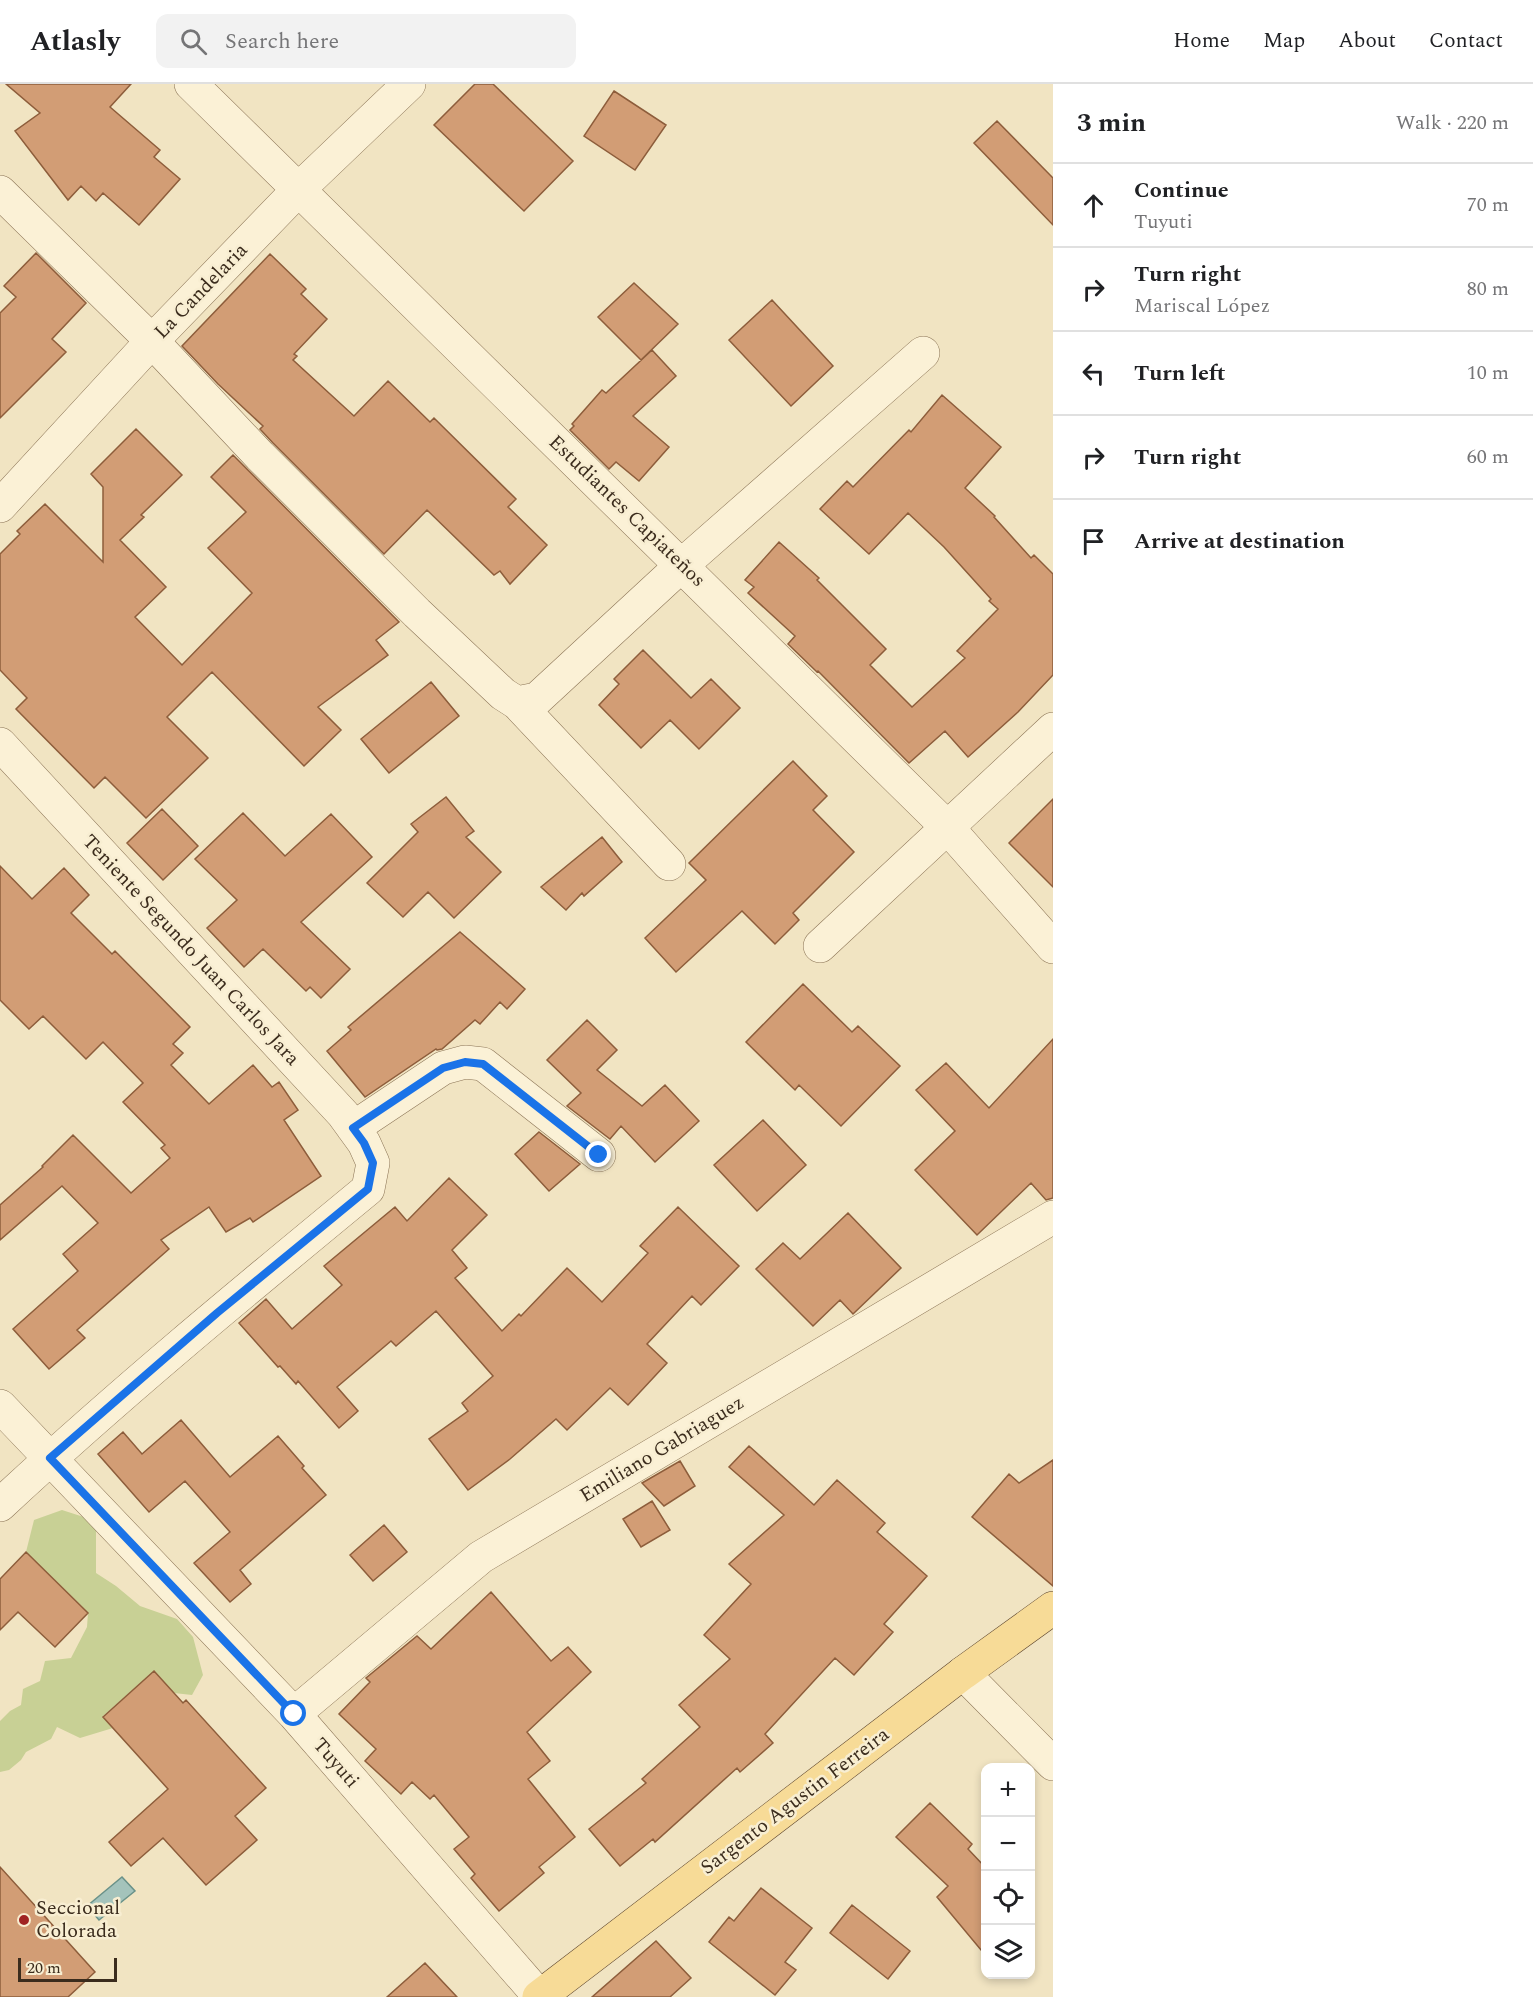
<!DOCTYPE html>
<html lang="en">
<head>
<meta charset="utf-8">
<style>
	:root { --surface:#fff; --page:#f2f2f2; --text:#202124; --muted:#757577; --line:#e0e0e0 }
	body { margin:0; font-family:Spectral,serif; background:var(--page); color:var(--text) }
	.controls { position:absolute; right:18px; bottom:18px; display:grid; overflow:hidden; border-radius:12px; box-shadow:0 3px 9px #0003 }
	.controls button { width:54px; height:54px; display:grid; place-items:center; padding:0; border:0; border-bottom:2px solid var(--line); background:var(--surface); color:var(--text); font:30px sans-serif }
	.scale { position:absolute; left:18px; bottom:15px; width:99px; box-sizing:border-box; padding-left:6px; border:3px solid #3b2c1d; border-top:0; font-size:16px; line-height:21px; white-space:nowrap; color:#3b2c1d; -webkit-text-stroke:4px #f8eed2; paint-order:stroke }
	.stop { position:absolute; width:18px; height:18px; margin:-14px; border:4px solid #1a73e8; border-radius:50%; background:#fff }
	.stop.end { background:#1a73e8; border-color:#fff; box-shadow:0 2px 6px #0008 }
	.list { margin:0; padding:0; list-style:none }
	h2 { display:flex; justify-content:space-between; align-items:center; height:78px; margin:0; padding:0 24px; font-size:26px }
	h2 small { font-size:20px; font-weight:400; color:var(--muted) }
	.list li { display:grid; grid-template-columns:39px 1fr auto; gap:18px; align-items:center; box-sizing:border-box; height:84px; padding:0 24px; border-top:2px solid var(--line) }
	.list b { display:block; font-size:22px; white-space:nowrap }
	.list p { margin:0; font-size:20px; white-space:nowrap; color:var(--muted) }
	.list em { font-size:20px; font-style:normal; color:var(--muted) }
	.icon { flex:none; width:33px; height:33px; fill:none; stroke:currentColor; stroke-width:2; stroke-linecap:round; stroke-linejoin:round }
	.map { position:relative; flex:none; width:1053px; height:1913px; overflow:hidden }
	header { display:flex; align-items:center; gap:36px; box-sizing:border-box; height:84px; padding:0 30px; background:var(--surface); border-bottom:2px solid var(--line) }
	header strong { font-size:28px }
	nav { display:flex; gap:33px; margin-inline-start:auto; font-size:21px }
	.search { width:420px; height:54px; background:var(--page); display:flex; align-items:center; gap:15px; box-sizing:border-box; padding:0 21px; border-radius:12px; color:var(--muted); font-size:22px }
	main { display:flex }
	aside { flex:1; background:var(--surface) }
	.map>svg:first-child { display:block }
</style>
</head>
<body>
<header>
<strong>Atlasly</strong>
<div class="search"><svg class="icon" aria-label="search" viewBox="0 0 24 24"><circle cx="10" cy="10" r="6"/><path d="M15 15l6 6"/></svg>Search here</div>
<nav><a>Home</a><a>Map</a><a>About</a><a>Contact</a></nav>
</header>
<main>
<div class="map">
<svg width="1053" height="1913" viewBox="0 0 1053 1913">
	<rect width="100%" height="100%" fill="#f1e4c2"/>
	<path fill="#c8d095" d="M62,1426L96,1437V1489L116,1502L140,1522L177,1535L193,1553L203,1591L192,1611L174,1609L154,1587L103,1632L113,1644L80,1654L57,1643L51,1655L26,1668L21,1676L9,1686L0,1688V1637L10,1627L21,1621L23,1605L40,1597L45,1577L71,1574L87,1543L88,1529L26,1468L34,1436Z"/>
	<path fill="#a4c3bb" stroke="#6a9289" stroke-width="1.5" d="M122,1793L135,1807L99,1836L87,1822Z"/>
	<path fill="#d29d75" stroke="#8d5d3b" stroke-width="1.5" d="M6,0H131L110,23L160,66L154,73L180,95L139,141L103,109L96,117L81,102L68,116L15,47L40,29Z
		M475,0H493L573,77L524,127L434,41Z
		M614,7L666,41L635,86L584,52Z
		M997,37L1053,94V141L974,59Z
		M36,169L86,219L52,255L66,268L0,334V229L16,213L4,202Z
		M270,170L306,205L301,210L327,235L294,270L297,272L293,276L354,332L388,297L430,338L434,334L516,415L508,423L547,461L510,500L500,487L494,491L427,426L384,470L273,359L260,345L263,342L218,300L182,262Z
		M634,199L678,240L641,276L598,233Z
		M772,216L833,282L791,322L729,256Z
		M652,266L676,292L633,332L669,363L639,397L616,378L609,385L570,346L574,342L572,340L602,306L606,309Z
		M942,311L1001,363L965,404L995,432L994,433L1031,474L1034,471L1053,490V591L1018,628L968,673L945,647L909,679L818,587L817,588L788,560L795,552L748,509L754,503L745,496L779,458L819,494L817,496L886,565L870,581L912,623L965,574L957,567L998,525L989,517L991,515L944,463L908,429L869,470L820,425L847,397L853,403L909,346L911,348Z
		M136,345L182,391L141,431L144,433L120,456L166,503L135,533L182,581L252,509L208,464L246,428L211,393L233,371L399,538L376,556L388,571L318,623L341,646L304,682L212,588L167,633L208,674L146,734L105,693L94,704L16,625L27,614L0,586V470L20,450L17,447L45,420L103,478V403L91,390Z
		M643,566L691,614L711,595L740,624L699,665L670,636L641,664L599,621L619,600L614,595Z
		M431,598L459,632L389,689L361,655Z
		M793,677L827,712L813,726L854,768L793,829L799,836L775,860L742,827L676,888L645,854L706,796L689,779Z
		M446,713L474,747L466,753L501,788L454,834L428,808L403,833L367,799L418,748L411,740Z
		M1053,715V803L1009,759Z
		M162,725L198,762L163,796L127,759Z
		M243,729L285,772L331,730L372,773L301,838L350,885L321,914L310,903L306,907L263,865L244,883L207,844L237,816L195,775Z
		M602,753L622,778L584,812L582,809L566,826L541,803Z
		M0,782L32,815L64,784L89,811L71,829L112,870L115,867L190,943L173,960L183,969L171,981L209,1020L253,981L272,1003L279,998L298,1026L284,1036L321,1092L253,1138L250,1134L226,1148L209,1123L161,1156L169,1165L77,1246L85,1254L49,1285L13,1245L78,1187L63,1170L98,1139L62,1102L0,1156V1121L43,1083L42,1082L73,1051L131,1109L170,1074L161,1064L165,1061L123,1018L143,999L103,958L86,975L43,932L29,945L0,916Z
		M460,848L525,905L507,925L500,918L480,940L475,936L442,965L437,966L436,965L365,1013L327,967L351,946L348,943Z
		M803,900L852,948L858,942L900,982L841,1042L799,1001L795,1006L746,958Z
		M587,936L617,966L597,986L642,1022L665,1001L699,1037L655,1078L621,1042L610,1055L567,1022L581,1009L547,976Z
		M1053,955V1114L1046,1116L1031,1099L977,1151L915,1086L955,1047L916,1006L946,979L989,1024Z
		M763,1036L806,1081L757,1127L714,1081Z
		M539,1048L580,1080L549,1107L515,1070Z
		M449,1094L487,1131L452,1166L467,1184L455,1194L502,1247L519,1230L521,1232L567,1184L602,1218L648,1169L640,1162L678,1123L739,1182L701,1221L692,1212L647,1260L667,1279L628,1321L610,1304L567,1346L556,1335L510,1375L468,1406L429,1355L468,1327L462,1319L493,1292L436,1227L396,1262L391,1257L337,1303L358,1327L339,1344L298,1297L296,1300L280,1282L278,1283L239,1239L266,1215L292,1245L342,1201L324,1182L395,1123L407,1137Z
		M848,1129L901,1184L853,1230L840,1216L813,1242L756,1185L783,1159L800,1175Z
		M181,1336L230,1393L278,1352L304,1382L302,1384L326,1411L240,1486L251,1500L230,1518L194,1479L230,1448L185,1397L149,1428L98,1370L123,1348L142,1370Z
		M749,1362L814,1421L837,1396L885,1439L877,1448L927,1492L884,1540L893,1548L854,1591L835,1574L765,1650L773,1659L740,1688L737,1684L655,1758L653,1755L620,1782L589,1745L646,1699L642,1695L700,1643L679,1621L730,1575L704,1551L751,1500L729,1480L784,1431L729,1383Z
		M1053,1376V1502L972,1433L1009,1390L1019,1399Z
		M680,1377L695,1402L664,1422L642,1399Z
		M652,1417L670,1446L641,1463L623,1435Z
		M384,1441L407,1468L373,1497L350,1471Z
		M26,1468L88,1529L55,1563L18,1528L0,1546V1495Z
		M491,1508L551,1577L568,1563L591,1588L527,1648L550,1677L528,1695L575,1753L539,1783L544,1789L499,1827L471,1794L475,1790L454,1765L469,1753L434,1711L430,1715L412,1698L401,1710L365,1677L376,1665L339,1630L370,1598L366,1594L417,1552L431,1565Z
		M154,1587L183,1619L186,1616L266,1704L235,1732L257,1756L206,1801L163,1754L131,1782L109,1758L168,1705L103,1633Z
		M930,1719L972,1760L968,1765L986,1784V1872L937,1813L948,1802L896,1753Z
		M0,1783L95,1888L68,1913H0Z
		M761,1804L812,1844L785,1878L796,1886L775,1911L709,1858L729,1833L734,1837Z
		M852,1821L910,1867L888,1895L830,1849Z
		M656,1857L691,1894L670,1913H592Z
		M425,1879L457,1913H387Z"/>
	<g fill="none" stroke-linecap="round" stroke-linejoin="round">
		<defs>
			<path id="minor" d="M191,0L948,744L1053,863
				M0,108L152,257L260,372L417,529L503,610L517,619L537,615L682,481L923,269
				M0,422L152,257L299,105L409,0
				M517,619L669,780
				M0,660L343,1030L364,1059L373,1079L368,1105C243,1208 118,1311 0,1421
				M820,862L1053,645
				M353,1044L443,984L465,978L483,980L599,1071
				M0,1322L294,1630L540,1913
				M963,1589L1053,1680
				M294,1630L481,1473L1053,1133"/>
			<path id="major" d="M539,1913L963,1589L1053,1524"/>
		</defs>
		<use href="#minor" stroke="#8c7557" stroke-width="34"/>
		<use href="#major" stroke="#5a422c" stroke-width="34"/>
		<use href="#minor" stroke="#fbf1d6" stroke-width="33"/>
		<use href="#major" stroke="#f7db97" stroke-width="33"/>
	</g>
	<g fill="none" stroke-linecap="round" stroke-linejoin="round">
		<path stroke="#1a73e8" stroke-width="8" d="M294,1630L50,1374L217,1229L368,1105L373,1079L364,1059L353,1044L443,984L465,978L483,980L599,1071"/>
	</g>
	<circle fill="#a02423" stroke="#f8eed2" stroke-width="2" cx="24" cy="1836" r="6"/>
	<g text-anchor="middle" dominant-baseline="central" stroke-width="5" stroke-linejoin="round" paint-order="stroke">
		<g font-size="20" fill="#3b2c1d" stroke="#f8eed2">
			<text transform="translate(201 207) rotate(-46)">La Candelaria</text>
			<text transform="translate(627 427) rotate(44)">Estudiantes Capiateños</text>
			<text transform="translate(191 866) rotate(47)">Teniente Segundo Juan Carlos Jara</text>
			<text transform="translate(662 1365) rotate(-31)">Emiliano Gabriaguez</text>
			<text transform="translate(336 1679) rotate(49)">Tuyuti</text>
			<text transform="translate(795 1717) rotate(-37)">Sargento Agustin Ferreira</text>
		</g>
		<g font-size="20" fill="#3b2c1d" stroke="#f8eed2" text-anchor="start">
			<text x="36" y="1824">Seccional<tspan x="36" dy="23">Colorada</tspan></text>
		</g>
	</g>
</svg>
<div class="controls">
<button>+</button>
<button>−</button>
<button><svg class="icon" aria-label="locate" viewBox="0 0 24 24"><circle cx="12" cy="12" r="6"/><path d="M12 2v4M12 18v4M2 12h4M18 12h4"/></svg></button>
<button><svg class="icon" aria-label="layers" viewBox="0 0 24 24"><path d="M12 4l9 5-9 5-9-5zM3 14l9 5 9-5"/></svg></button>
</div>
<div class="scale">20 m</div>
<div class="stop" style="left:294px;top:1630px"></div>
<div class="stop end" style="left:599px;top:1071px"></div>
</div>
<aside>
<h2>3 min<small>Walk · 220 m</small></h2>
<ul class="list">
<li><svg class="icon" aria-label="ahead" viewBox="0 0 24 24"><path d="M12 20V5M6 11l6-6 6 6"/></svg><div><b>Continue</b><p>Tuyuti</p></div><em>70 m</em></li>
<li><svg class="icon" aria-label="right" viewBox="0 0 24 24"><path d="M7 20v-9h11M14 6l5 5-5 5"/></svg><div><b>Turn right</b><p>Mariscal López</p></div><em>80 m</em></li>
<li><svg class="icon" aria-label="left" viewBox="0 0 24 24"><path d="M17 20v-9H6M10 6l-5 5 5 5"/></svg><div><b>Turn left</b></div><em>10 m</em></li>
<li><svg class="icon" aria-label="right" viewBox="0 0 24 24"><path d="M7 20v-9h11M14 6l5 5-5 5"/></svg><div><b>Turn right</b></div><em>60 m</em></li>
<li><svg class="icon" aria-label="arrive" viewBox="0 0 24 24"><path d="M6 21V4h12l-3 4 3 4H6"/></svg><div><b>Arrive at destination</b></div></li>
</ul>
</aside>
</main>
</body>
</html>
